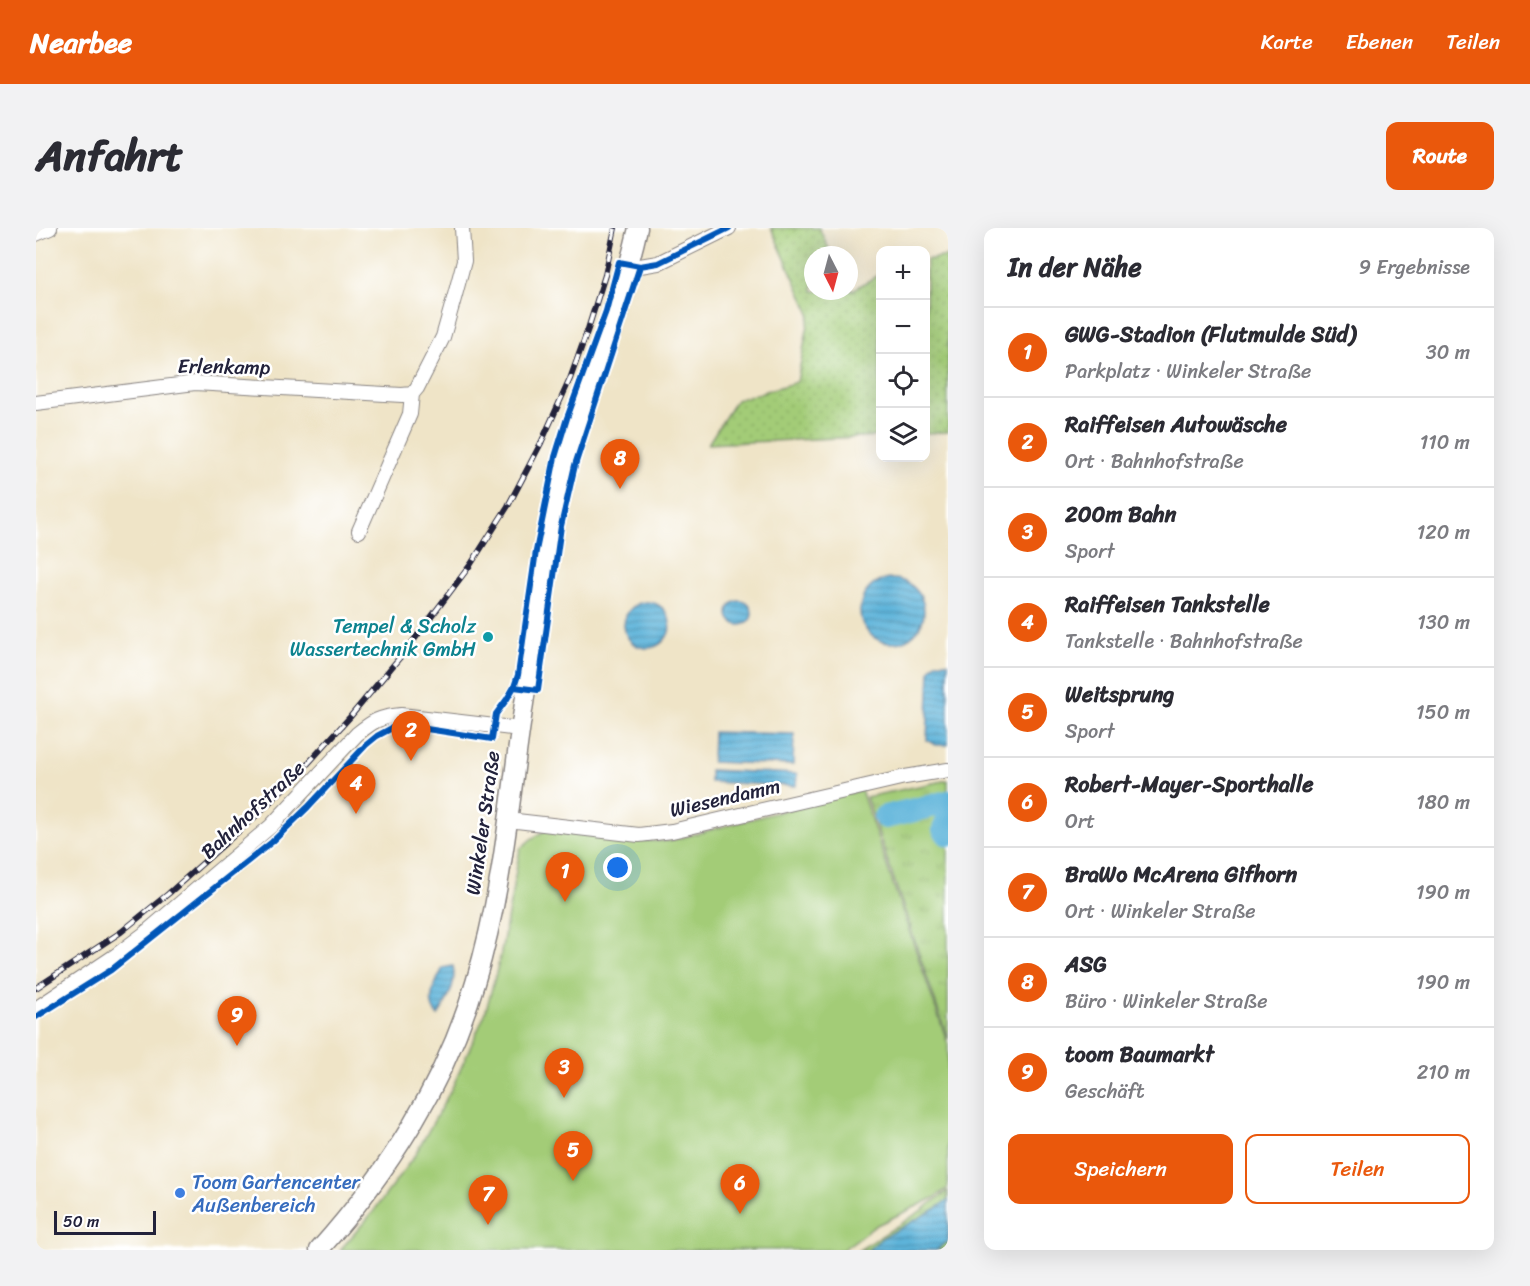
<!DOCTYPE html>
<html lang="de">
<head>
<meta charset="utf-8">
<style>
	:root { --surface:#fff; --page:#f2f2f3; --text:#2b2b33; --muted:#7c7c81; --line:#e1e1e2; --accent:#ea580c }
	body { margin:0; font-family:Sriracha,sans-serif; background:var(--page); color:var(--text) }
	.controls { position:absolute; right:18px; top:18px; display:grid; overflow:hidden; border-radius:12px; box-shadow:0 6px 24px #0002 }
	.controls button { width:54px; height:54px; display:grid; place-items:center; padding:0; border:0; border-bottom:2px solid var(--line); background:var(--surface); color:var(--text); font:30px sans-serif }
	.compass { position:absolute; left:768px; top:18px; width:54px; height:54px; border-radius:50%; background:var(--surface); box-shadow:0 6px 24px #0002; rotate:174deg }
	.scale { position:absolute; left:18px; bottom:15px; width:102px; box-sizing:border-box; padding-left:6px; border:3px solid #22223b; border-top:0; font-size:16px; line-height:21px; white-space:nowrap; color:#22223b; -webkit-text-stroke:4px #fff; paint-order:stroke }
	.you { position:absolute; left:582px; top:640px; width:21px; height:21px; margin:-15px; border:4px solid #fff; border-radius:50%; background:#1a73e8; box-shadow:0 0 0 9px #1a73e833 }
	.badge { display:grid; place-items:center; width:39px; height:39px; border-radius:50%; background:var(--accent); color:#fff; font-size:20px; font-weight:700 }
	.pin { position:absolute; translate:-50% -50px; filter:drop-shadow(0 2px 3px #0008) }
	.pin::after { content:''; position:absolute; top:32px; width:21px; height:18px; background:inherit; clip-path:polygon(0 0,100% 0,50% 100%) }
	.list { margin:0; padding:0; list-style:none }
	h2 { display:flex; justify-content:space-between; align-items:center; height:78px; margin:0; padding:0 24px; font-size:26px }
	h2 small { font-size:20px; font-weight:400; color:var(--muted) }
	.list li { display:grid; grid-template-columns:39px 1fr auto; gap:18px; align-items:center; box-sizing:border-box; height:90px; padding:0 24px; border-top:2px solid var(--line) }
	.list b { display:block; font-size:22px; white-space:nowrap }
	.list p { margin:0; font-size:20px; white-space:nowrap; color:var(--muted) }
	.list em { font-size:20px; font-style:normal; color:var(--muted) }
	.actions { display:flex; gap:12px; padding:18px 24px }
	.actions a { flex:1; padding:14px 0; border:2px solid var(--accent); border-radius:12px; text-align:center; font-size:21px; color:var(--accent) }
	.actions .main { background:var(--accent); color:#fff }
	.icon { flex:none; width:33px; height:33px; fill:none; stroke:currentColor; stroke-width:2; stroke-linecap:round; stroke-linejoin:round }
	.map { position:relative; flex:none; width:912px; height:1022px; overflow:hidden; border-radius:12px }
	header { display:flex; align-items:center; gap:36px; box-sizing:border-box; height:84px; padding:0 30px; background:var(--accent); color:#fff }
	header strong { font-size:28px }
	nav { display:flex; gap:33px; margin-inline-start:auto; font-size:21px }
	.intro { display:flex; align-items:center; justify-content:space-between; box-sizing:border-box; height:144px; padding:0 36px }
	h1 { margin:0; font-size:42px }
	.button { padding:15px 27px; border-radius:12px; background:var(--accent); color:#fff; font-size:21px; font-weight:700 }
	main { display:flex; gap:36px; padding:0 36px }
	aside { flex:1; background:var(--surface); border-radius:12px; box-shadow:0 6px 24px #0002 }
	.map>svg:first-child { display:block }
</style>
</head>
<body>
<header>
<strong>Nearbee</strong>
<nav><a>Karte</a><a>Ebenen</a><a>Teilen</a></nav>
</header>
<div class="intro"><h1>Anfahrt</h1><a class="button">Route</a></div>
<main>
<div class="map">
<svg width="912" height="1022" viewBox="0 0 912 1022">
	<defs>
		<pattern id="grass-dots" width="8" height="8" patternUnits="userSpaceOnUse" patternTransform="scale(1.5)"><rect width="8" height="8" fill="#a3cc77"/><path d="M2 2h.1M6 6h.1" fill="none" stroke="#8caf68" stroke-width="1.8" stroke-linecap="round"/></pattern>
		<pattern id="park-tufts" width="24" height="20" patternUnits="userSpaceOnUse" patternTransform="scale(1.5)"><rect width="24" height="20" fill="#a3cc77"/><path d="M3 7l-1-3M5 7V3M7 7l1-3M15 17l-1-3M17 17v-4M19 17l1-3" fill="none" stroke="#8caf68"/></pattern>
		<pattern id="water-rules" width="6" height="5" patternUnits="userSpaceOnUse" patternTransform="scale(1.5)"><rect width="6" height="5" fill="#5db4da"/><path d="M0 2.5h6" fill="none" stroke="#4c92b2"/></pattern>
	</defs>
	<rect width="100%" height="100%" fill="#fff"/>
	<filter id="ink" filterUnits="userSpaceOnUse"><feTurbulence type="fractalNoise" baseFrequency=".0167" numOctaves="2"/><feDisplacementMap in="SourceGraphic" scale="12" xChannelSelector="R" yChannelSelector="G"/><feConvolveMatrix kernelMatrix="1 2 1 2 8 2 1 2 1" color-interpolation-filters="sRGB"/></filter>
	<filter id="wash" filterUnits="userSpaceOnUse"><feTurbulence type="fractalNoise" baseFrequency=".008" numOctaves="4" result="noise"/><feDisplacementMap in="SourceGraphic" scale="24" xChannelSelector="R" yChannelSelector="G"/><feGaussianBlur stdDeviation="1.35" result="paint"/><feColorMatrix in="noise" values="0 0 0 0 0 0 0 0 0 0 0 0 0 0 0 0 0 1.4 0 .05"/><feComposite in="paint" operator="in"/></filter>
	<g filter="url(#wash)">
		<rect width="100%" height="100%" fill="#efe4c7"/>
		<path fill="url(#grass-dots)" stroke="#627759" stroke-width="1.5" d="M735,0H783L796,27H777V63H813V60L815,63L844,46V208L672,216L700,172L761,154L774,86Z
			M912,28V204L890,205V32Z"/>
		<path fill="url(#park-tufts)" stroke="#627759" stroke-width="1.5" d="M912,552V811L830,569Z
			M912,963V1022H823L880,986Z"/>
		<path fill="#a3cc77" stroke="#627759" stroke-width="1.5" d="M825,562L912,816V960L898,970L841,997L806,1022H304L337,984L379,927L416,860L449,786L464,730L484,621L495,611L510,602L608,613H633Z"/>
		<path fill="url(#water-rules)" stroke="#406b8a" stroke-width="1.5" d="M824 383a32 32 0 1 1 64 0a32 32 0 1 1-64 0Z
			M692 385a12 12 0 1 1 24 0a12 12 0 1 1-24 0Z
			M588 397a23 23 0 1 1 46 0a23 23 0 1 1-46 0Z
			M901,434H912V517H899L891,512L894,442Z
			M677,504L758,506L757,537L676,534Z
			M674,542L761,546L760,558L674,554Z
			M417,738C421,756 411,773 402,788C388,774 400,754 407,740Z
			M912,972V1013L900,1022H832L846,1010L901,980Z"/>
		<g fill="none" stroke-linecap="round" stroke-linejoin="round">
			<path stroke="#5db4da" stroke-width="24" d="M849,589L912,574
				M912,592L908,601L912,606"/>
		</g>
	</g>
	<g filter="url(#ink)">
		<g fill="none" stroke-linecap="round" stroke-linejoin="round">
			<defs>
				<path id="street" d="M0,6L14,0
					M594,36L604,38L622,35L693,0
					M0,175L159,155L366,167L376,166
					M323,303L374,186L376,166L381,160L407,109L419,67L428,33L426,0
					M472,592L603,607L636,603L869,549L912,542
					M0,782L4,778L79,728L108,706L235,598L321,506C337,493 343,489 365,487L484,501"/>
				<path id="secondary" d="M283,1022C351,946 410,854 439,755C462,680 471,602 481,525C487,480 494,435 501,390C507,349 513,307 521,266C539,175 582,91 602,0"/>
			</defs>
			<use href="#street" stroke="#888381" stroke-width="16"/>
			<use href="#secondary" stroke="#888381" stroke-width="21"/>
			<use href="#street" stroke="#fff" stroke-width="14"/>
			<use href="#secondary" stroke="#fff" stroke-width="18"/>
			<defs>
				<path id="rail" d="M0,760L85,704L132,666L222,586L267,541L314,489L375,416L435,336L472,278L505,215L534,151L552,101L569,47L579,0"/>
			</defs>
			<use href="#rail" stroke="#22223b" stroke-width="6"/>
			<use href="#rail" stroke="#fff" stroke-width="4" stroke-dasharray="11" stroke-linecap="butt"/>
			<defs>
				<path id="cycleway" d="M478,459L502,462L525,298L539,237L604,38
					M0,789L75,742L236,614L272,579L330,517L341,508L356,500L371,498L456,511L460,486L471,471L478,459L482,447L500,323L519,229L531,190L570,83L583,34L604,38L622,35L693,0"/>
			</defs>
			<use href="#cycleway" stroke="#fff" stroke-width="10"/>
			<use href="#cycleway" stroke="#0057b8" stroke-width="6"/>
		</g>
	</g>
	<circle fill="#0f9aa8" stroke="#fff" stroke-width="2" cx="452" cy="409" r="6"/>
	<circle fill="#3f7fe0" stroke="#fff" stroke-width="2" cx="144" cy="965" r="6"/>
	<g text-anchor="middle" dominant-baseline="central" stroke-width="5" stroke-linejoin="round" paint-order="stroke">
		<g font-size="20" fill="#22223b" stroke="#fff">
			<text transform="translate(188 139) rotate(1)">Erlenkamp</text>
			<text transform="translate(689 570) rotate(-13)">Wiesendamm</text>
			<text transform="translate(217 582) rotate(-43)">Bahnhofstraße</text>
			<text transform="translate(447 595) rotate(-82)">Winkeler Straße</text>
		</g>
		<g font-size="20" fill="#0d838f" stroke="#fff" text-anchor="end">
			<text x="440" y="398">Tempel &amp; Scholz<tspan x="440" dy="23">Wassertechnik GmbH</tspan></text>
		</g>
		<g font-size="20" fill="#366cbe" stroke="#fff" text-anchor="start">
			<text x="156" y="954">Toom Gartencenter<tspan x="156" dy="23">Außenbereich</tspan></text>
		</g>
	</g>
</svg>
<div class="controls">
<button>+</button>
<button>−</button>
<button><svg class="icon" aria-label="locate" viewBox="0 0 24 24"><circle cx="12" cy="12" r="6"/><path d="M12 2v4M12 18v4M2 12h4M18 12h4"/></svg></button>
<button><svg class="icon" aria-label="layers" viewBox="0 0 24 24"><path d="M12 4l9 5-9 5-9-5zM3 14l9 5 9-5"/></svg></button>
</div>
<svg class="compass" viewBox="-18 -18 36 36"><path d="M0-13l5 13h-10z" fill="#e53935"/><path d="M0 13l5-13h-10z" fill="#7c7c81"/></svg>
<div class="scale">50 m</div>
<div class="you"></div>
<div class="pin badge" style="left:529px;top:674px">1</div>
<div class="pin badge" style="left:375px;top:533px">2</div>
<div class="pin badge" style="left:528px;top:870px">3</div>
<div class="pin badge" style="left:320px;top:586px">4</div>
<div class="pin badge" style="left:537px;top:953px">5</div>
<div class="pin badge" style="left:704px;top:986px">6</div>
<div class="pin badge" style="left:452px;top:997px">7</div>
<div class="pin badge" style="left:584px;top:261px">8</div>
<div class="pin badge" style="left:201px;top:818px">9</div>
</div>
<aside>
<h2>In der Nähe<small>9 Ergebnisse</small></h2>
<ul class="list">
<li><span class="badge">1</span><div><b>GWG-Stadion (Flutmulde Süd)</b><p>Parkplatz · Winkeler Straße</p></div><em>30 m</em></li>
<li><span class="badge">2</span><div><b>Raiffeisen Autowäsche</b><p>Ort · Bahnhofstraße</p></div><em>110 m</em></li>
<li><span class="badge">3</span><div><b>200m Bahn</b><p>Sport</p></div><em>120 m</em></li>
<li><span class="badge">4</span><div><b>Raiffeisen Tankstelle</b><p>Tankstelle · Bahnhofstraße</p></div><em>130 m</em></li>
<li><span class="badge">5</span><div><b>Weitsprung</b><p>Sport</p></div><em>150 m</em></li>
<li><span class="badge">6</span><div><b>Robert-Mayer-Sporthalle</b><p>Ort</p></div><em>180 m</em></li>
<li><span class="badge">7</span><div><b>BraWo McArena Gifhorn</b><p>Ort · Winkeler Straße</p></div><em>190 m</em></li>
<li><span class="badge">8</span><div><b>ASG</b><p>Büro · Winkeler Straße</p></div><em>190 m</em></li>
<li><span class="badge">9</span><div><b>toom Baumarkt</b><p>Geschäft</p></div><em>210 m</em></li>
</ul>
<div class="actions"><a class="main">Speichern</a><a>Teilen</a></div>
</aside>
</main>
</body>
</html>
